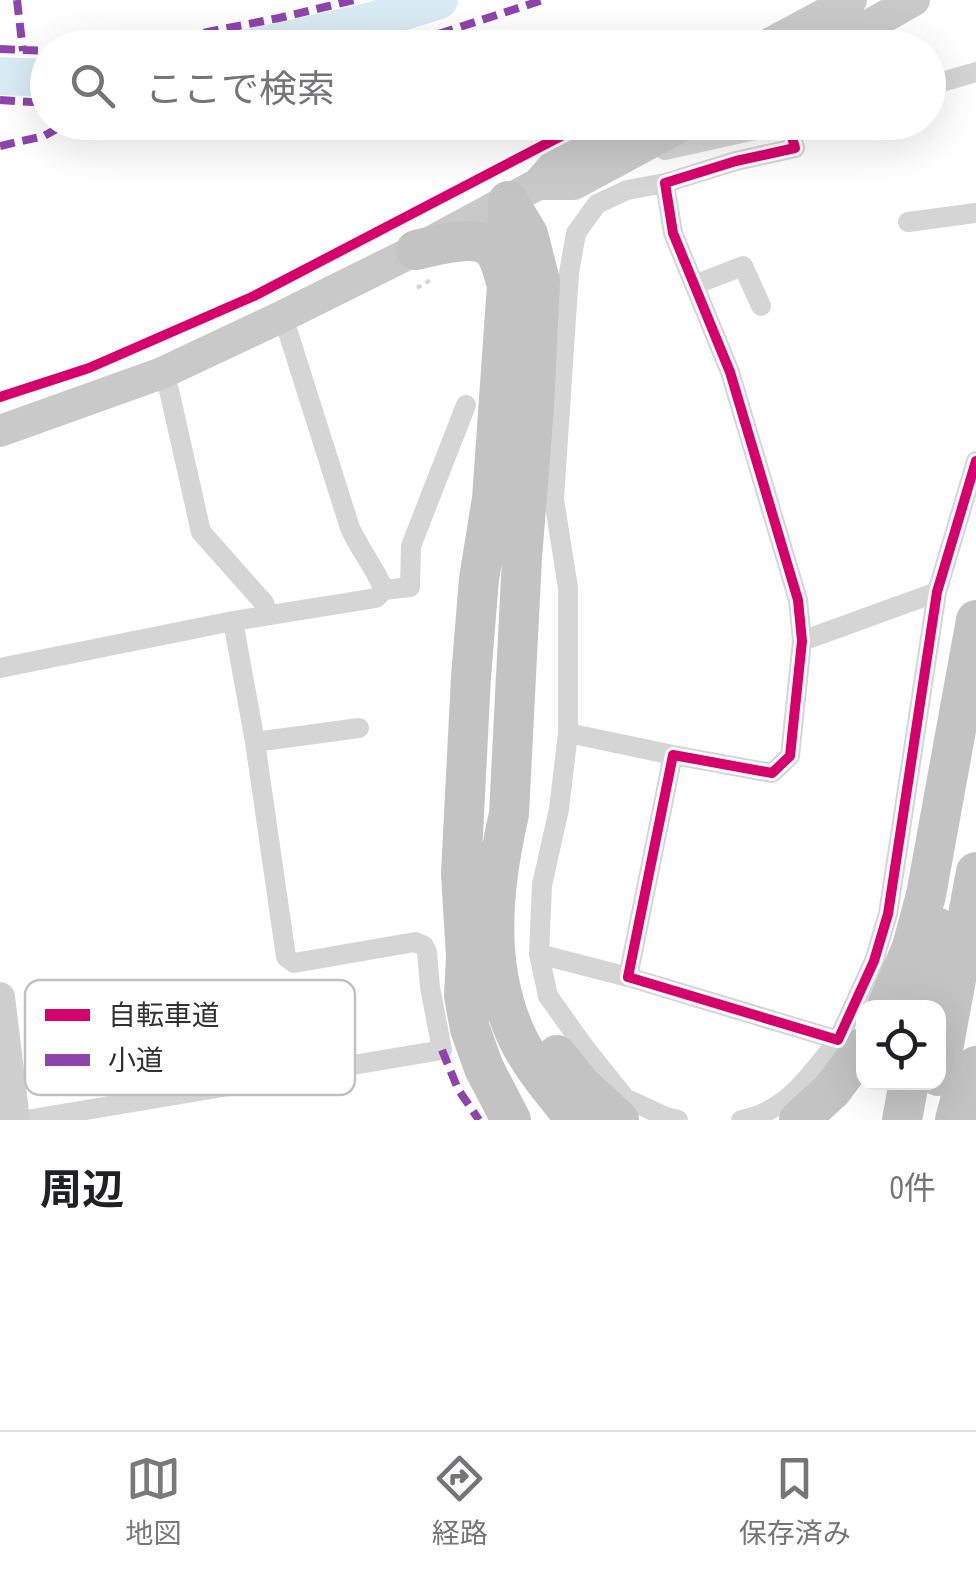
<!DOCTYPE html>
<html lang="ja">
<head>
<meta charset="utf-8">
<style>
	:root { --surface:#fff; --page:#f6f6f6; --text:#202124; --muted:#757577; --line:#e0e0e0; --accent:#797979 }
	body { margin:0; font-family:"PT Sans Narrow","Noto Sans JP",sans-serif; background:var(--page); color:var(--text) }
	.controls { position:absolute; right:30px; bottom:30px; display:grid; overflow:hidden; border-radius:20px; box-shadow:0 10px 40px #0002 }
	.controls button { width:90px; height:90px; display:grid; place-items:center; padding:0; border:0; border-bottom:2px solid var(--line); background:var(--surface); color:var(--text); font:50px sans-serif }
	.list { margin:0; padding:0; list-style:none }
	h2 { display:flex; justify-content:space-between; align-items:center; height:130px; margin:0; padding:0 40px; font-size:42px }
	h2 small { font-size:32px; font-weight:400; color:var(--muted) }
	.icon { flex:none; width:55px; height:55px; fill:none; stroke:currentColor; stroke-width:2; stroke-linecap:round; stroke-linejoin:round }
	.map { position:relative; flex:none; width:976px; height:1120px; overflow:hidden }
	.search { position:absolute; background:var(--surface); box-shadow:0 10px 40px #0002; left:30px; right:30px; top:30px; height:110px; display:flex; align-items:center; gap:25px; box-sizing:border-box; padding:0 35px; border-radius:55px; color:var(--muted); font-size:38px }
	.sheet { height:310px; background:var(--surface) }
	nav { display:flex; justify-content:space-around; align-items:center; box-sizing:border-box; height:140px; border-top:2px solid var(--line); background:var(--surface); font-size:28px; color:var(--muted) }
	nav a { display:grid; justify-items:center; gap:5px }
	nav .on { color:var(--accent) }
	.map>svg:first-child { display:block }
</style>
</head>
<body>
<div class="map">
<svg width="976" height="1120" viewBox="0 0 976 1120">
	<rect width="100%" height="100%" fill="#fff"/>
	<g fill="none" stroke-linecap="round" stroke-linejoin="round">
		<path stroke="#d9ebf4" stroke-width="38" d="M250,48L372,21L439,0
			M0,76L48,78"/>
		<path stroke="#d5d5d5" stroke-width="4" stroke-dasharray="5 5" stroke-linecap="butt" d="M417,288L434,278"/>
		<path stroke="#d5d5d5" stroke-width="20" d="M928,86L976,72
			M788,123L795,148L736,161L665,183L673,233L730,372L798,600L802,641L790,756L772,773L673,755L628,977L838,1040L874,961L888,914L937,592L976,461
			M665,150L791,122
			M908,222L976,213
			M694,285L743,266L761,306
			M281,317L287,329L350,528C360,550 375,568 384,590
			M162,373L169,390L201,532L264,603L268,615
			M802,641L937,592
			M0,668L233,621L376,598L384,590L410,587L411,546L466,405
			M568,733L673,755
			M255,742L359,728
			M539,954L542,885L559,809L568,733V588L554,499L569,273L576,233L597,204L627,190L665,183
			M628,977L539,954L548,996L585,1048L625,1098L666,1117L678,1120
			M26,1120L442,1050L430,987L427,952L424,946L415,942L294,963L286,957L255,742L233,621
			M741,1120C787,1112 811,1074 838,1040"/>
		<path stroke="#cfcfcf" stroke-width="30" d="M0,997L15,1120"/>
		<path stroke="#c9c9c9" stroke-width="32" d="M762,48L851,0
			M829,48L914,0
			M538,184H574L689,122
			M0,431L162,373L281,317L416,250L538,184L565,153L622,122"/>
		<path stroke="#c3c3c3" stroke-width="40" d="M508,201L528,234L540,281L534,407L522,558L509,814C492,888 484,966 517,1037C532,1068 555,1093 576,1120
			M508,211L507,285L492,499L479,579L471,677L461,874L466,957L464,996L470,1029L484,1068L511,1120
			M416,250C435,246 473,234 490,247C500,255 503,273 507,285
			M886,1008L912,947L926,895L976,620
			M923,1008L938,928
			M557,1055L582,1086L619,1120
			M938,1076L976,872
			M799,1120L832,1090L864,1047
			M902,1120L909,1082
			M955,1120L960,1101L976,1066"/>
		<path stroke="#8e44ad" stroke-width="8" stroke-dasharray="15 8" stroke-linecap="butt" d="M17,0L23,51
			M90,48L197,34L279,18L354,0
			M395,48L543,0
			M0,49L48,51
			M0,100L48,103
			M0,146L44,136L69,122
			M442,1050L458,1089L479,1120"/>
		<defs>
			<path id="cycleway" d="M788,123L795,148L736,161L665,183L673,233L730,372L798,600L802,641L790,756L772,773L673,755L628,977L838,1040L874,961L888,914L937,592L976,461
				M0,397L89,368L254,296L588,122"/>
		</defs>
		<use href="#cycleway" stroke="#fff" stroke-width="16"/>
		<use href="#cycleway" stroke="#d6006c" stroke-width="10"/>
	</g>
	<rect x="25" y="980" width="330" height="115" rx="15" fill="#fff" stroke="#c1c1c1" stroke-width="2.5"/>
	<rect x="45" y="1009" width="45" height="12" fill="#d6006c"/>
	<rect x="45" y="1054" width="45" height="12" fill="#8e44ad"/>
	<g font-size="28" fill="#313131">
		<text x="108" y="1025">自転車道</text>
		<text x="108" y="1070">小道</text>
	</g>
</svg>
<div class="controls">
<button><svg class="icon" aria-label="locate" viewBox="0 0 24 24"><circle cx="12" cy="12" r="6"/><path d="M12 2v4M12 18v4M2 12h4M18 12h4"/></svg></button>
</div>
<div class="search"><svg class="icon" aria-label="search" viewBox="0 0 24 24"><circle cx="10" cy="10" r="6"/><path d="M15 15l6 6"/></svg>ここで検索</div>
</div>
<section class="sheet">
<h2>周辺<small>0件</small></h2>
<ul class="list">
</ul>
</section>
<nav>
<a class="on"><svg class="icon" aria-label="map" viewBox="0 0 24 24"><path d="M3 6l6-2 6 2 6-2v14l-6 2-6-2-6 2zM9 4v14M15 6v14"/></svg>地図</a>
<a><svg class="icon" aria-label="directions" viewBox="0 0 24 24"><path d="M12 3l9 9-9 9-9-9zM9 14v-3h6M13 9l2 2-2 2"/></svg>経路</a>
<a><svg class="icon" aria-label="saved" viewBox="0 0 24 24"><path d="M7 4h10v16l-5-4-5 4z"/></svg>保存済み</a>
</nav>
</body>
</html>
